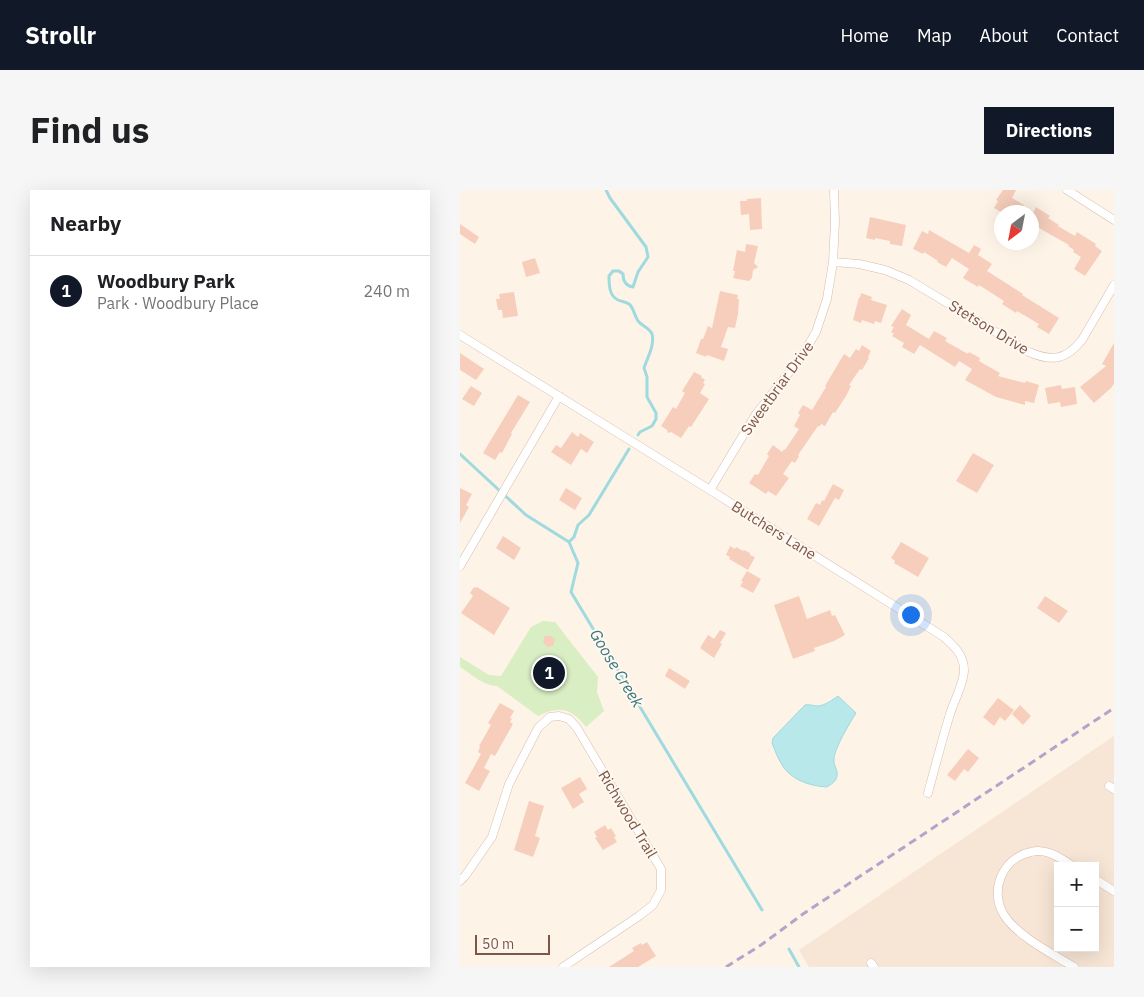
<!DOCTYPE html>
<html lang="en">
<head>
<meta charset="utf-8">
<style>
	:root { --surface:#fff; --page:#f6f6f6; --text:#202124; --muted:#757577; --line:#e0e0e0; --accent:#111827 }
	body { margin:0; font-family:"IBM Plex Sans",sans-serif; background:var(--page); color:var(--text) }
	.controls { position:absolute; right:15px; bottom:15px; display:grid; overflow:hidden; border-radius:0px; box-shadow:0 5px 20px #0002 }
	.controls button { width:45px; height:45px; display:grid; place-items:center; padding:0; border:0; border-bottom:1px solid var(--line); background:var(--surface); color:var(--text); font:25px sans-serif }
	.compass { position:absolute; left:534px; top:15px; width:45px; height:45px; border-radius:50%; background:var(--surface); box-shadow:0 5px 20px #0002; rotate:212deg }
	.scale { position:absolute; left:15px; bottom:12px; width:75px; box-sizing:border-box; padding-left:5px; border:2px solid #7c5648; border-top:0; font-size:14px; line-height:18px; white-space:nowrap; color:#7c5648; -webkit-text-stroke:4px #fff8f0; paint-order:stroke }
	.you { position:absolute; left:450px; top:424px; width:18px; height:18px; margin:-12px; border:4px solid #fff; border-radius:50%; background:#1a73e8; box-shadow:0 0 0 8px #1a73e833 }
	.badge { display:grid; place-items:center; width:32px; height:32px; border-radius:50%; background:var(--accent); color:#fff; font-size:16px; font-weight:700 }
	.pin { position:absolute; translate:-50% -50%; border:2px solid #fff; box-shadow:0 1px 5px #0006 }
	.list { margin:0; padding:0; list-style:none }
	h2 { display:flex; justify-content:space-between; align-items:center; height:65px; margin:0; padding:0 20px; font-size:21px }
	h2 small { font-size:16px; font-weight:400; color:var(--muted) }
	.list li { display:grid; grid-template-columns:32px 1fr auto; gap:15px; align-items:center; box-sizing:border-box; height:70px; padding:0 20px; border-top:1px solid var(--line) }
	.list b { display:block; font-size:19px; white-space:nowrap }
	.list p { margin:0; font-size:16px; white-space:nowrap; color:var(--muted) }
	.list em { font-size:16px; font-style:normal; color:var(--muted) }
	.map { position:relative; flex:none; width:654px; height:777px; overflow:hidden; border-radius:0px }
	header { display:flex; align-items:center; gap:30px; box-sizing:border-box; height:70px; padding:0 25px; background:var(--accent); color:#fff }
	header strong { font-size:24px }
	nav { display:flex; gap:28px; margin-inline-start:auto; font-size:18px }
	.intro { display:flex; align-items:center; justify-content:space-between; box-sizing:border-box; height:120px; padding:0 30px }
	h1 { margin:0; font-size:35px }
	.button { padding:12px 22px; border-radius:0px; background:var(--accent); color:#fff; font-size:18px; font-weight:700 }
	main { display:flex; gap:30px; padding:0 30px }
	aside { flex:1; background:var(--surface); border-radius:0px; box-shadow:0 5px 20px #0002 }
	.map>svg:first-child { display:block }
</style>
</head>
<body>
<header>
<strong>Strollr</strong>
<nav><a>Home</a><a>Map</a><a>About</a><a>Contact</a></nav>
</header>
<div class="intro"><h1>Find us</h1><a class="button">Directions</a></div>
<main>
<aside>
<h2>Nearby<small></small></h2>
<ul class="list">
<li><span class="badge">1</span><div><b>Woodbury Park</b><p>Park · Woodbury Place</p></div><em>240 m</em></li>
</ul>
</aside>
<div class="map">
<svg width="654" height="777" viewBox="0 0 654 777">
	<rect width="100%" height="100%" fill="#fef3e7"/>
	<path fill="#f7e5d5" fill-rule="evenodd" d="M654,546V777H349L339,760ZM598,676H635V758H598Z"/>
	<path fill="#d9eec3" d="M83,431L95,432L138,487L137,502L144,521L126,537C112,518 99,515 78,526L37,496C24,496 11,484 0,477V467L29,485L41,486L71,437Z"/>
	<path fill="#b9e8eb" stroke="#9edade" d="M378,506L396,523C390,533 373,560 374,571C374,576 378,580 377,586C376,592 371,594 367,597C351,596 334,591 324,578C319,571 315,561 312,553L313,548L345,515C350,514 353,516 358,516C366,515 372,510 378,506Z"/>
	<g fill="none" stroke-linecap="round" stroke-linejoin="round">
		<path stroke="#9edade" stroke-width="3" d="M146,0L150,8L186,57L188,67L178,82L173,97C166,96 163,91 163,84L159,81H153L149,86C149,94 149,106 158,110C162,112 165,111 169,114C174,118 174,125 178,131C182,136 190,138 192,144C195,156 187,168 184,178L187,187V207L196,223V229L192,236L180,242L178,245
			M0,264L66,325L109,352L118,373L111,402L302,720
			M109,352L114,347L118,335L129,325L169,259
			M329,759L339,777"/>
	</g>
	<path fill="#f7cebc" d="M543,0H556L552,8L564,15L559,22H541L534,18L538,11L536,10Z
		M301,8L302,39L290,40L289,24L281,25L280,11H287V9Z
		M576,17L590,26L588,28L599,35L598,36L615,46L617,42L636,54L635,56L642,61L625,86L614,79L621,67L613,62L614,60L608,56L609,55L572,34V25Z
		M410,27L446,35L442,56L430,54V51L415,48V50L406,48Z
		M0,34L19,47L15,54L0,44Z
		M469,40L509,63L514,55L521,59L518,65L532,74L527,81L563,104L562,105L599,128L589,144L577,137L579,134L557,121L556,123L542,114L544,111L519,95L518,97L503,88L509,79L492,68L486,77L477,72L478,71L464,62L463,64L453,59L462,41L468,44Z
		M286,54L298,56L294,73L298,77L293,80L292,88L289,91L273,88L275,81H273L277,60L285,62Z
		M75,68L80,83L66,87L62,72Z
		M260,101L278,105L277,109H279L278,124L275,138L268,137L261,157L268,159L264,171L247,165L246,167L236,163L241,149H243L248,136L252,138Z
		M54,102L58,126L43,128L42,120H38L36,109H40L39,104Z
		M401,103L412,107L411,110L427,115L421,133L415,131L414,134L402,130L401,133L393,130L399,107L400,108Z
		M442,119L451,125L446,135L469,149L474,141L487,148L485,151L508,164L509,162L520,168L519,171L540,183L538,186L565,193L566,191L579,195L574,213L565,211V215L536,207L505,190L512,179L499,171L495,177L460,155L454,164L442,157L444,153L432,146L434,144L431,142L434,137L431,136Z
		M654,153V194L651,198L634,213L620,197L646,176L642,174Z
		M402,155L411,161L408,167L409,168L402,180L400,179L389,195L391,196L386,206L375,223L373,222L365,236L361,234L359,237L358,236L338,265L339,266L335,273L332,271L323,284L329,288L316,306L308,301L306,304L289,293L295,284L298,285L309,266L307,264L313,255L322,262L324,259L325,260L339,239L334,236L340,225L338,223L343,215L352,220L366,197L365,196L384,164L390,168L396,159L399,161Z
		M0,163L24,179L16,190L0,180Z
		M234,182L242,186L241,187L245,190L243,193L245,194L240,203L249,209L231,237L229,236L221,248L211,242L208,243L207,240L201,236L213,217L216,219L225,203L222,201Z
		M601,195L602,199L615,197L617,214L601,217L600,212L588,214L585,198Z
		M11,196L22,203L14,216L2,209Z
		M58,205L70,212L51,243L52,244L42,263L40,262L35,270L23,263Z
		M112,242L118,247L120,243L134,252L127,263L121,259L111,275L91,262L96,255L101,258Z
		M513,263L534,275L517,303L496,291Z
		M373,294L384,300L379,310L375,308L359,336L347,329L356,313L360,315L362,310L364,311Z
		M0,298L12,304L6,315L9,317L0,333Z
		M106,298L122,308L115,320L99,310Z
		M43,346L61,358L54,370L36,358Z
		M441,352L469,368L458,387L434,373L435,371L431,368Z
		M270,356L275,359L276,357L283,361L284,360L290,363V365L295,367L288,380L269,369L270,367L266,365Z
		M287,381L301,389L293,403L280,396L283,392L281,391Z
		M14,397L16,398L17,397L50,418L34,445L1,423L13,406L10,403Z
		M339,406L347,429L370,420L372,426L375,425L385,445L374,451L354,458L355,461L333,469L314,415Z
		M585,406L608,421L599,433L577,418Z
		M260,440L266,443L260,453L262,454L254,468L240,458L248,445L254,449Z
		M85,446H91L95,450L93,456L87,457L83,452Z
		M209,478L230,491L225,499L205,486Z
		M538,508L554,520L545,531L540,527L534,536L523,527Z
		M40,513L54,521L50,528L52,529L50,532L53,534L35,566L31,564L24,578L30,581L19,601L5,593L21,564L18,562L20,557L19,556L31,535L28,533Z
		M560,515L571,526L563,535L552,524Z
		M508,559L519,568L508,582L504,579L495,591L487,585Z
		M120,587L127,599L119,604L124,612L113,619L101,598Z
		M69,611L84,616L75,646L80,648L73,667L54,660Z
		M145,635L148,640L151,638L156,646L154,647L157,652L143,660L135,648L137,647L134,642Z
		M187,752L196,766L178,777H149L174,761L172,758L181,753L182,755Z"/>
	<g fill="none" stroke-linecap="round" stroke-linejoin="round">
		<defs>
			<path id="street" d="M607,0L654,30
				M373,72L399,74L425,80L449,90L569,162C592,172 606,170 622,150L654,95
				M0,145L250,300L484,447C494,456 504,465 504,480C504,493 494,511 490,524C482,550 475,577 468,603
				M250,300L296,224L342,166L356,142L367,109L373,72L375,32L374,0
				M0,376L99,206
				M649,596L654,599
				M613,676C600,668 587,658 571,662C542,668 529,701 544,725C557,746 593,764 614,777
				M635,689L654,701
				M0,691L5,686L32,647L49,594L78,538L90,527L99,526L109,529L117,538L201,679V700L193,715L179,726L103,777
				M411,773L414,777"/>
		</defs>
		<use href="#street" stroke="#d5bcae" stroke-width="9"/>
		<use href="#street" stroke="#fff" stroke-width="8"/>
		<path stroke="#b5a3cb" stroke-width="3" stroke-dasharray="8 5" stroke-linecap="butt" d="M266,777L301,755L343,724L654,518"/>
	</g>
	<g text-anchor="middle" dominant-baseline="central" stroke-width="4" stroke-linejoin="round" paint-order="stroke">
		<g font-size="15" fill="#7c5648" stroke="#fff8f0">
			<text transform="translate(529 137) rotate(31)">Stetson Drive</text>
			<text transform="translate(317 198) rotate(-54)">Sweetbriar Drive</text>
			<text transform="translate(314 340) rotate(32)">Butchers Lane</text>
			<text transform="translate(168 624) rotate(59)">Richwood Trail</text>
		</g>
		<g font-size="16" font-style="italic" fill="#37767b" stroke="#fff8f0">
			<text transform="translate(157 478) rotate(59)">Goose Creek</text>
		</g>
	</g>
</svg>
<div class="controls">
<button>+</button>
<button>−</button>
</div>
<svg class="compass" viewBox="-18 -18 36 36"><path d="M0-13l5 13h-10z" fill="#e53935"/><path d="M0 13l5-13h-10z" fill="#757577"/></svg>
<div class="scale">50 m</div>
<div class="you"></div>
<div class="pin badge" style="left:89px;top:483px">1</div>
</div>
</main>
</body>
</html>
